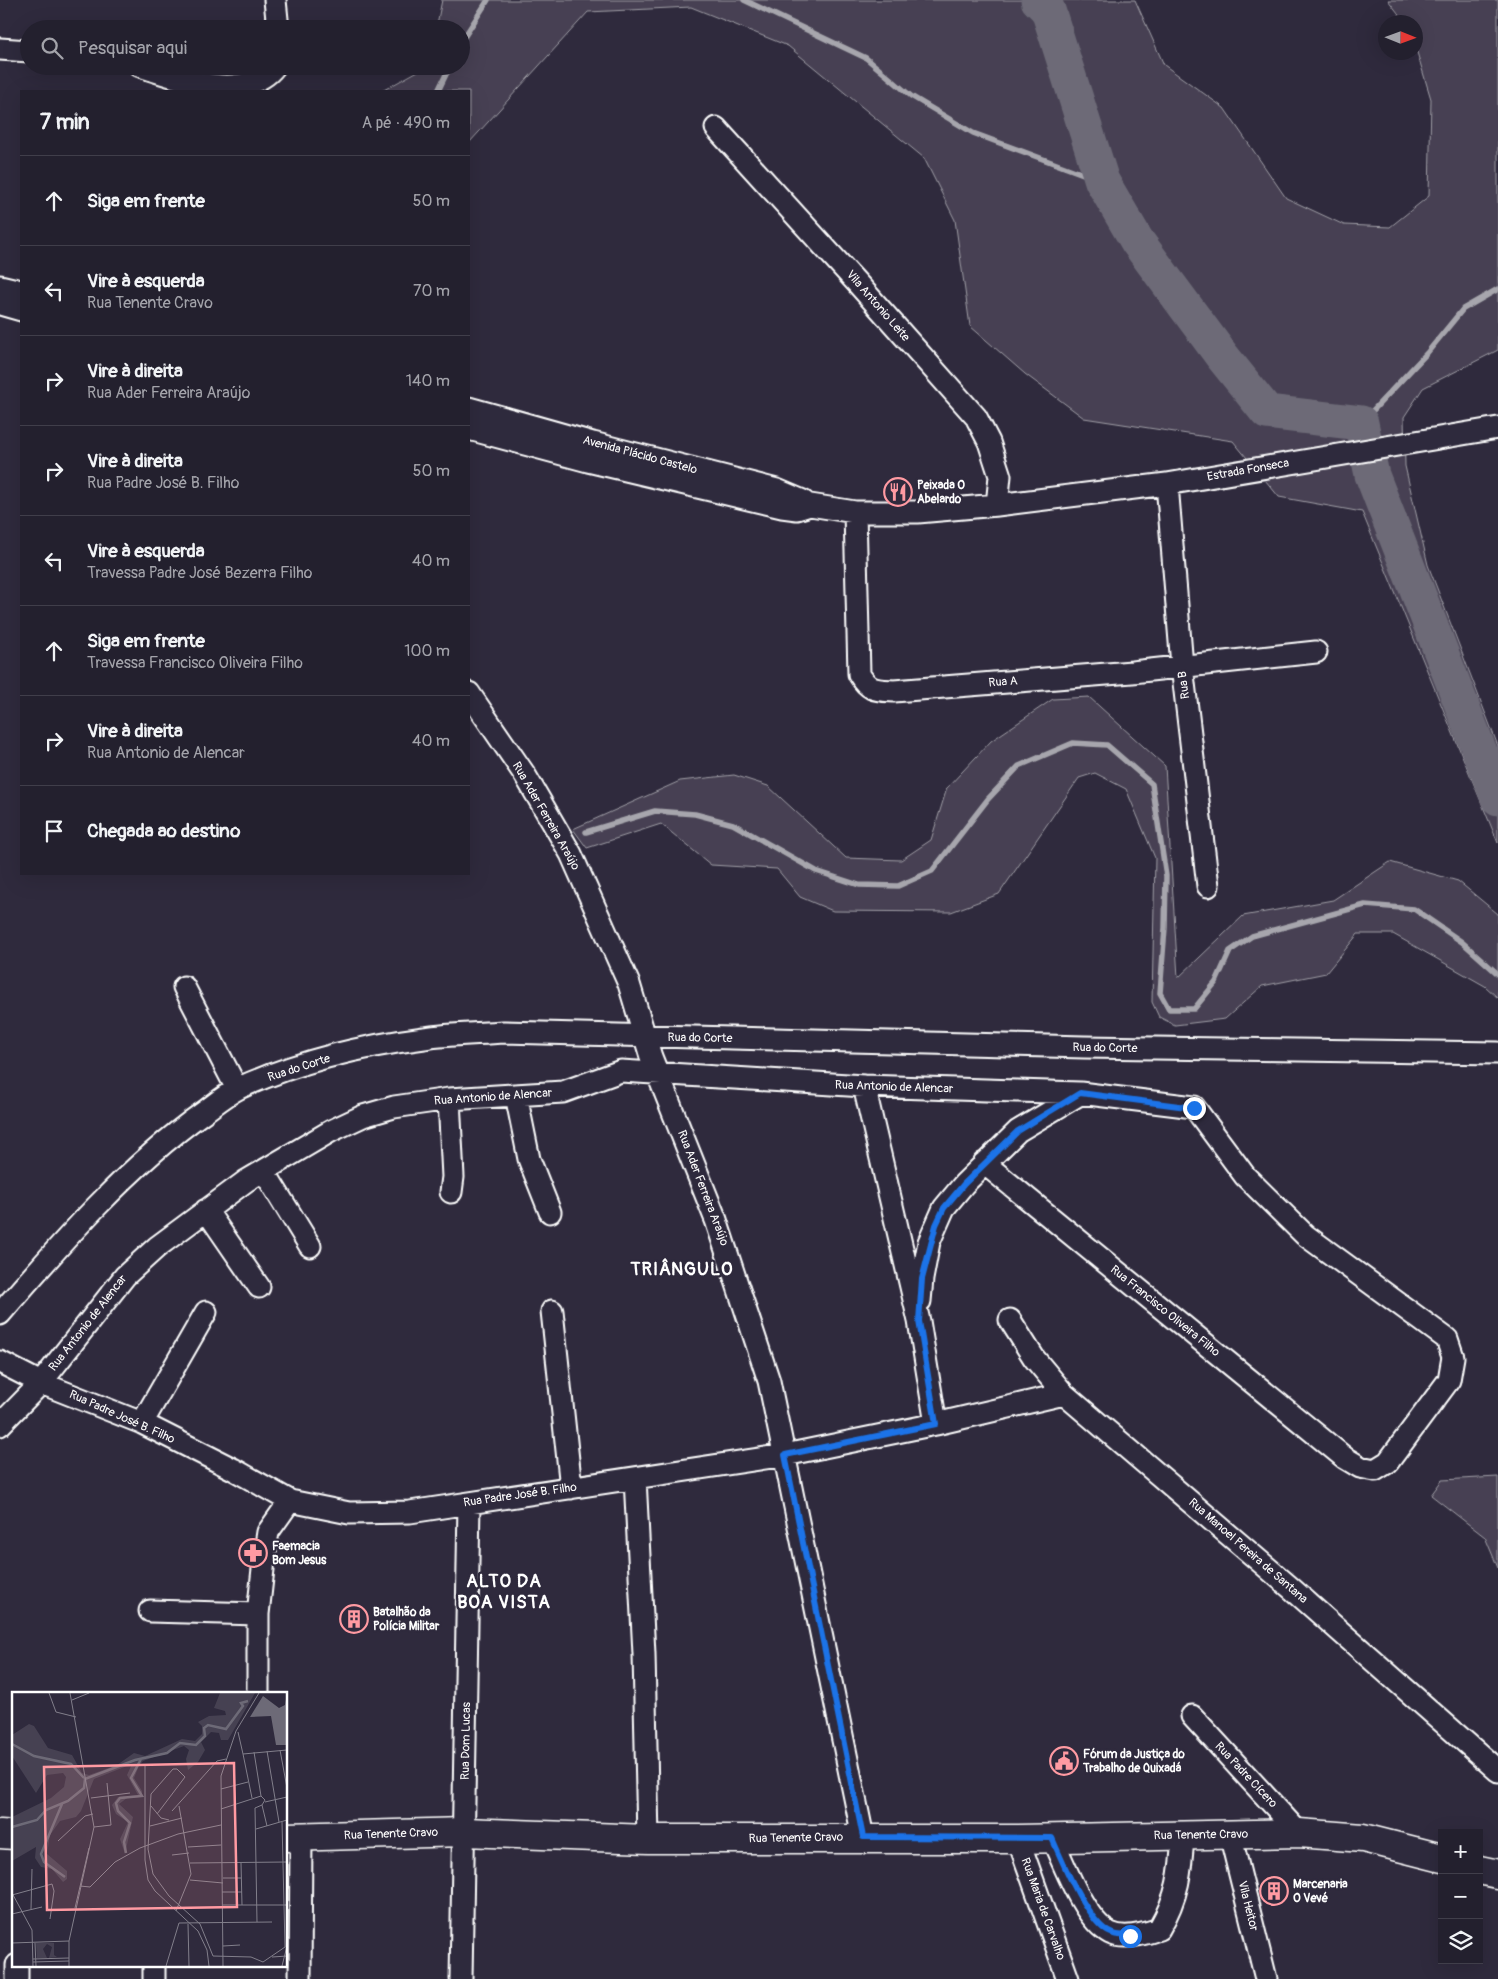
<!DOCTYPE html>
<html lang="pt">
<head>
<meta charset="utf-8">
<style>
	:root { --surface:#23202e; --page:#2f2d3a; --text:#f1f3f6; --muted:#a3a3aa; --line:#403e4a }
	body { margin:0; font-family:Pangolin,sans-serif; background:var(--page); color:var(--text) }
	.controls { position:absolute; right:15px; bottom:15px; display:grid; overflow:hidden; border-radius:0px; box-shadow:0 5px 20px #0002 }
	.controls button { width:45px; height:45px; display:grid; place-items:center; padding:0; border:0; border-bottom:1px solid var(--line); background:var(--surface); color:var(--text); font:25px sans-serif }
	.compass { position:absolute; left:1378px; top:15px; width:45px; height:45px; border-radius:50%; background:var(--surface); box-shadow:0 5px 20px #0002; rotate:91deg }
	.stop { position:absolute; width:15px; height:15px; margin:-11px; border:4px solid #1a73e8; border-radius:50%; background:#fff }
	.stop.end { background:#1a73e8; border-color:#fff; box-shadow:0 1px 5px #0008 }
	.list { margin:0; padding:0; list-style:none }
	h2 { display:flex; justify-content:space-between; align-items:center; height:65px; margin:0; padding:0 20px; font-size:21px }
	h2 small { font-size:16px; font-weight:400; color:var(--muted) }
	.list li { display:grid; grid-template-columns:32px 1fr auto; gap:15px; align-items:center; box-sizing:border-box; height:90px; padding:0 20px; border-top:1px solid var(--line) }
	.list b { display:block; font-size:19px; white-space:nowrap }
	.list p { margin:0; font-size:16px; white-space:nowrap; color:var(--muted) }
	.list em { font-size:16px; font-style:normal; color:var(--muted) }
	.icon { flex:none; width:28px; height:28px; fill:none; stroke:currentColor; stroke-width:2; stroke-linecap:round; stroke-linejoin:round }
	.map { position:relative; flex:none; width:1498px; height:1979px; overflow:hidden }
	.search { position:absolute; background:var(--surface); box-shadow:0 5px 20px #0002; left:20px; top:20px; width:450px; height:55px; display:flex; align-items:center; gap:12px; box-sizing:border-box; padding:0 18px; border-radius:28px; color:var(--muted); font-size:19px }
	.panel { position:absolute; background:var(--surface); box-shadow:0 5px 20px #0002; left:20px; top:90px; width:450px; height:785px; border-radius:0px }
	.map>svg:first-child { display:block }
</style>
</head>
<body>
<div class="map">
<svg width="1498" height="1979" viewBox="0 0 1498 1979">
	<rect width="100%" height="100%" fill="#2f2a3d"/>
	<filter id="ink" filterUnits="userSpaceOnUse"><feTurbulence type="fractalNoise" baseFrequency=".02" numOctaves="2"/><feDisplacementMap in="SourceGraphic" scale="10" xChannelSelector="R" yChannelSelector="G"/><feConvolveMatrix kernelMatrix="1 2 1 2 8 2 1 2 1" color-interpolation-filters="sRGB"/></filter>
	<g filter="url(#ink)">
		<path fill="#464152" stroke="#a2a0a8" d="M442,0H1135L1164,65L1224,108L1286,198L1344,225L1390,227L1429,196L1431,99L1416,49V22H1405L1388,0H1498V350L1423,388L1404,417L1405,466L1428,565L1498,746V843L1362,512L1279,497L1233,441L1084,418L1025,374L970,326L955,220L924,158L788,46L691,7L588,12L469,143V91H382L427,66H461V29H436Z
			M1089,697L1165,766L1178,978L1243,916L1333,900L1390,862L1458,881L1498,914V998L1485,986L1393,934H1358L1326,973L1262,986L1225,1019L1175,1025L1159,1017L1152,1002L1155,858L1126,789L1095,773L1079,778L999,894L951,912L833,911L800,897L777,869L711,865L661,824L587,848L573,829L680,781L734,775L768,786L846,858L901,860L931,840L947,788L991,741L1053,699Z
			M1498,1477V1568L1485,1537L1431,1495L1442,1480Z"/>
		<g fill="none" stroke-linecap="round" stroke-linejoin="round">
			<path stroke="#a7a6ad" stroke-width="5.5" d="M744,0L866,58L911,96L973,133L1102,181
				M461,42L488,0
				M438,91L450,66
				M1361,423L1427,353L1463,309L1498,289
				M586,832L655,811L695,814L733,824L816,871L859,885L898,886L932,871L988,799L1019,766L1073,743L1107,745L1152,784L1166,876L1165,928L1160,993L1169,1009H1194L1216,982L1230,951L1252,936L1365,905L1414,909L1462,942L1498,974"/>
			<path stroke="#6d6a77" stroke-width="35" d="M1038,0L1048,10L1102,181L1137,241L1222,356L1267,412L1361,423L1372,475L1498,798"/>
			<defs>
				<path id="minor" d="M275,0L278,29
					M0,49L29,51
					M140,66C176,78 246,104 275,66
					M716,128L858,284L976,417L989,442L1000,476L997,505
					M0,286L21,291
					M0,304L21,310
					M469,408L593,443L777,490L803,501
					M469,429L588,461L782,507L797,509L810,505L855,512H918L997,505L1167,484L1498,428
					M1167,484L1182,666L1208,886
					M855,512L859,674C869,691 875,690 894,691L1132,672L1316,652
					M469,693L525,775L571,854L629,984L651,1057L716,1220L769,1381L863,1837
					M184,987L237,1089
					M864,1086L919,1321L936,1424
					M516,1095L529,1159L550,1212
					M449,1099L453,1177L451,1192
					M264,1171L310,1246
					M206,1210L259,1287
					M920,1301L922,1279L929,1242L944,1208L964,1184L1018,1131L1080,1094
					M552,1311L571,1488
					M0,1314C60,1244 129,1165 204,1112C215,1104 227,1094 239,1088C297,1062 362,1046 424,1038C450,1034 477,1034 504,1032L1084,1047L1498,1053
					M1010,1320L1034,1358L1064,1394L1291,1588L1498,1771
					M0,1362L41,1383L142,1423L233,1469L290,1501L349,1513L410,1512L785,1455L936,1424L1064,1394
					M142,1423L206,1312
					M0,1425L41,1383L125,1276L157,1247L246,1181L331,1131L363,1116L394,1107L449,1099L563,1092L621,1071L864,1086L1080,1093L1194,1107L1245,1176L1305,1235L1447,1339L1453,1357L1449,1380L1388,1462L1375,1470L1360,1467L1345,1458L984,1163
					M635,1478L644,1654L648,1839
					M150,1611L258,1614
					M258,1693V1614L265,1551L268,1532L290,1501
					M1192,1716L1299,1833
					M1230,1834L1266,1979
					M1052,1838C1064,1864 1084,1920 1110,1933C1124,1940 1145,1934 1159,1929C1178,1897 1181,1872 1183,1835
					M1018,1839L1068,1979
					M17,1979V1965
					M154,1979V1965
					M300,1979L301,1837
					M461,1979L469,1503"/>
				<path id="major" d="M0,1834L14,1835
					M286,1837L465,1832L648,1839H1018L1299,1833L1363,1838L1442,1858
					M1479,1870L1498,1874"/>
			</defs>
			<use href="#minor" stroke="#fff" stroke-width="25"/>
			<use href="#major" stroke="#fff" stroke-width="31"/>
			<use href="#minor" stroke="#2f2a3d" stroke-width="21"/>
			<use href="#major" stroke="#2f2a3d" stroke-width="28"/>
		</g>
	</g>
	<g fill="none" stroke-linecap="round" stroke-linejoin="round" filter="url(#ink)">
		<path stroke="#1a73e8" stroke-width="6" d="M1130,1936C1124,1935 1116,1936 1111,1933C1088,1924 1062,1861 1052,1838L863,1837L785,1455L936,1424L919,1321L922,1279L936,1225L944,1208L964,1184L1018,1131L1080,1093L1194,1108"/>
	</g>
	<defs>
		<symbol id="restaurant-ring" viewBox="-11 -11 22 22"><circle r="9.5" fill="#2f2a3d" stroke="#ff9aa2" stroke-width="1.5"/><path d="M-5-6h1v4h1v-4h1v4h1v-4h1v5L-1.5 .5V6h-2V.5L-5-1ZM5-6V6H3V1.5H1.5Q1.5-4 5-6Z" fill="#ff9aa2"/></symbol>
		<symbol id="pharmacy-ring" viewBox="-11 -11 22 22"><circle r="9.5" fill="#2f2a3d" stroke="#ff9aa2" stroke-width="1.5"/><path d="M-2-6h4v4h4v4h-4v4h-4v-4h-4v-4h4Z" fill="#ff9aa2"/></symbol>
		<symbol id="building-ring" viewBox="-11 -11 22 22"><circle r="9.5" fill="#2f2a3d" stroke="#ff9aa2" stroke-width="1.5"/><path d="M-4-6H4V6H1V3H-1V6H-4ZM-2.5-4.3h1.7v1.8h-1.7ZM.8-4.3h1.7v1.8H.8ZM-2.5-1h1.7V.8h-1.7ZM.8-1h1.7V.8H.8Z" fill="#ff9aa2"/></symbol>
		<symbol id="civic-ring" viewBox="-11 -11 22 22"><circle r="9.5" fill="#2f2a3d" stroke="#ff9aa2" stroke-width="1.5"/><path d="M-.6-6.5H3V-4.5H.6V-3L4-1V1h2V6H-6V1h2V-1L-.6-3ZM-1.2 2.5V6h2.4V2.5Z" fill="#ff9aa2"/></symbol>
	</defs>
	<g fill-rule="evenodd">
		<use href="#restaurant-ring" x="882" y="476" width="32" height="32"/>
		<use href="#pharmacy-ring" x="237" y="1537" width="32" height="32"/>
		<use href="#building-ring" x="338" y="1603" width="32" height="32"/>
		<use href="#civic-ring" x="1048" y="1745" width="32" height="32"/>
		<use href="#building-ring" x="1258" y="1875" width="32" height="32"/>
	</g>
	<g text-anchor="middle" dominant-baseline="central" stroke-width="4.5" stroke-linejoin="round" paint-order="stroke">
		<g font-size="12" fill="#fff" stroke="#2f2a3d">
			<text transform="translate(878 306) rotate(49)">Vila Antonio Leite</text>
			<text transform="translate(640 455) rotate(15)">Avenida Plácido Castelo</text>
			<text transform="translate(1248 470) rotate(-10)">Estrada Fonseca</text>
			<text transform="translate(1003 682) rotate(-4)">Rua A</text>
			<text transform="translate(1184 685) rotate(-97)">Rua B</text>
			<text transform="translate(546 816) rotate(60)">Rua Ader Ferreira Araújo</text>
			<text transform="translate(700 1038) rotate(1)">Rua do Corte</text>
			<text transform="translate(1105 1048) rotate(1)">Rua do Corte</text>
			<text transform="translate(299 1068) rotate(-18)">Rua do Corte</text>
			<text transform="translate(894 1087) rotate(2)">Rua Antonio de Alencar</text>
			<text transform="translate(493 1097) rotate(-4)">Rua Antonio de Alencar</text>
			<text transform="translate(703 1188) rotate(69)">Rua Ader Ferreira Araújo</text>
			<text transform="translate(1165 1311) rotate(39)">Rua Francisco Oliveira Filho</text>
			<text transform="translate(88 1323) rotate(-52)">Rua Antonio de Alencar</text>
			<text transform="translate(122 1417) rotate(24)">Rua Padre José B. Filho</text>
			<text transform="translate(520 1495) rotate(-8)">Rua Padre José B. Filho</text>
			<text transform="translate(1248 1551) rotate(41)">Rua Manoel Pereira de Santana</text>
			<text transform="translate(466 1741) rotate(-89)">Rua Dom Lucas</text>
			<text transform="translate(1246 1775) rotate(47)">Rua Padre Cícero</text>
			<text transform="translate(391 1834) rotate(-2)">Rua Tenente Cravo</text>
			<text transform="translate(1201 1835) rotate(-1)">Rua Tenente Cravo</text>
			<text transform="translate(796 1838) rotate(-1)">Rua Tenente Cravo</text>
			<text transform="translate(1248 1906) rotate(76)">Vila Heitor</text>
			<text transform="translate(1043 1909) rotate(70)">Rua Maria de Carvalho</text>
		</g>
		<g font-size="12" font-weight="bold" fill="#fff" stroke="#2f2a3d" text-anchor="start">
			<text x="917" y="485">Peixada O<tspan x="917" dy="14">Abelardo</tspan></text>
			<text x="272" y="1546">Faemacia<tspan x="272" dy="14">Bom Jesus</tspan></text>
			<text x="373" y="1612">Batalhão da<tspan x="373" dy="14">Polícia Militar</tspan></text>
			<text x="1083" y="1754">Fórum da Justiça do<tspan x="1083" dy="14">Trabalho de Quixadá</tspan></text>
			<text x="1293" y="1884">Marcenaria<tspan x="1293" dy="14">O Vevé</tspan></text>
		</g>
		<g font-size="18" font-weight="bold" letter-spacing="1" fill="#fff" stroke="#2f2a3d">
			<text x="682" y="1269">TRIÂNGULO</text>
			<text x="504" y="1581">ALTO DA<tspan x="504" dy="21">BOA VISTA</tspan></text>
		</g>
	</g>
	<g transform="translate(12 1692)">
		<rect width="275" height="275" fill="#2f2a3d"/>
		<path d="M208,1H243L216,48H209L207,41L199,40L189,50L193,58L186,70L176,78L174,67L177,58L172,54L131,69L127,74L122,86L130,99V105L115,106L107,112L121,125L113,162L108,147L116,130L104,122L100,113L106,105L126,103L115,83L120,72L82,87L69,119L64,125L48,129L38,143L35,162L55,179V187L51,190L40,177L29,175L23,166L24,155L0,169V125L39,106L52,95L54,85L51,81L35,83L24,101L0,64V43L17,32L22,34L36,56L60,63L70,81L77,83L105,73L122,61L133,64L170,47L183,49L190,42V34L186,30L197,24L214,23L213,19L202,16ZM24,251H42V263L45,265L37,266L40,255L35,252L31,257L35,266H25Z" fill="#464152"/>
		<path d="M275,1V53H264L259,24L238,25L251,4L267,16L273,13Z" fill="#6d6a77"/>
		<path fill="none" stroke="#6d6a77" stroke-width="2.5" d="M0,52L22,64L59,72L72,86M50,112L29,162L32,170L53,185M0,135L25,128L34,118L56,109L72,96L73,87L123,68L155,61L168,51L184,53L193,44L192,36L196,33L214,37L231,14L229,11L236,9M114,161L112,150L118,131L106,119L104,111L108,106L130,104L119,86L129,67"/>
		<path fill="none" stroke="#827f8b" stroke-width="1" d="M37,1L44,20L64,25M60,8L77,1M226,40L231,62L275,58M268,58L275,96M255,59L267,130M242,60L249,104L253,108L250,113L255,134M231,62L240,106M133,72V168L136,188L143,199L186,239L195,258L197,274M209,97L236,90M79,106L118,101M253,110L275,105M139,114L149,126L157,128M209,117L249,104M160,119L205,69L214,67M145,122L173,85L165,77H161L139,102L136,157L141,182L157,204L188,232L201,264L239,265L251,270L273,255L270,130M138,134L170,126M82,135L99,133L95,91M244,137L275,128M46,149L73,124L81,122M176,155L209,153M160,163L177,161M178,171L275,170M229,171L230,213M211,186H229M178,188L211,191M68,194L78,195L103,170L128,156L166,142L209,133M210,200H230M0,201L20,238L21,274M0,203L40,192L42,199L38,227M211,213H275M63,216L77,156M19,217L20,177M164,219L179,182L167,114M0,222L30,215M245,230L243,116L250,113M176,232L177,274M57,249L82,135L58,1M0,251L57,249V274M23,251L24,274M211,254L228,253M260,265L275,264M21,267L57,266M21,270L57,269M154,274L167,231L260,230M211,274L209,84L224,39L247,1M270,274L275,254"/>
		<path fill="#ff9aa2" fill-opacity="0.15" stroke="#ff9aa2" stroke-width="2.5" d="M222,71L225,215L35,218L32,75Z"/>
		<rect width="275" height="275" fill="none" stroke="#fff" stroke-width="2.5"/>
	</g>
</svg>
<div class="controls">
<button>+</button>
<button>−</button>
<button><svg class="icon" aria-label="layers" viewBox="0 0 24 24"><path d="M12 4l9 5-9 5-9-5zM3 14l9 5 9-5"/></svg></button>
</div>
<svg class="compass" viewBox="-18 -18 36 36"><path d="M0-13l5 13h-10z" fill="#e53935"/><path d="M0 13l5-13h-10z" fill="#a3a3aa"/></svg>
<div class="stop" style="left:1130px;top:1936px"></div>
<div class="stop end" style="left:1194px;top:1108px"></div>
<div class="search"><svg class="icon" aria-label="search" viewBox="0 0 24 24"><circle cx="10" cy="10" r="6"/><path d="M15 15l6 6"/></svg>Pesquisar aqui</div>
<section class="panel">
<h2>7 min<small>A pé · 490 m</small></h2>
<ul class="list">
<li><svg class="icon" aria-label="ahead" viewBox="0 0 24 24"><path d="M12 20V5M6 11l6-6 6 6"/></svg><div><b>Siga em frente</b></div><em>50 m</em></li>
<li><svg class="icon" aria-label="left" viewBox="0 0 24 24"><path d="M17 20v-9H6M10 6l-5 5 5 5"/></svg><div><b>Vire à esquerda</b><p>Rua Tenente Cravo</p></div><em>70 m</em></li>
<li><svg class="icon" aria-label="right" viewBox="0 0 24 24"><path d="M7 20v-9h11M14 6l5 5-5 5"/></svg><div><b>Vire à direita</b><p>Rua Ader Ferreira Araújo</p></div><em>140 m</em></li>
<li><svg class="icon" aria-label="right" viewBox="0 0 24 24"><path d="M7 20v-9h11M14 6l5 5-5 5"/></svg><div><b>Vire à direita</b><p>Rua Padre José B. Filho</p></div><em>50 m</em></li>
<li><svg class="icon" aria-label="left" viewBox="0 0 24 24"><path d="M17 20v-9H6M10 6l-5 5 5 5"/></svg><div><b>Vire à esquerda</b><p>Travessa Padre José Bezerra Filho</p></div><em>40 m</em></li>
<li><svg class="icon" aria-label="ahead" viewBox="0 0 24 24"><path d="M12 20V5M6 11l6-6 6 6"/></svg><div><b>Siga em frente</b><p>Travessa Francisco Oliveira Filho</p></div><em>100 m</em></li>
<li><svg class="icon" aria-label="right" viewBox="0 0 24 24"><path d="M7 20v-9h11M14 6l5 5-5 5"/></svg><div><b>Vire à direita</b><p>Rua Antonio de Alencar</p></div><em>40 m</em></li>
<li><svg class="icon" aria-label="arrive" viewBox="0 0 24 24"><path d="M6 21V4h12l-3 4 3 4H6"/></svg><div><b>Chegada ao destino</b></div></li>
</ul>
</section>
</div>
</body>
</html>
